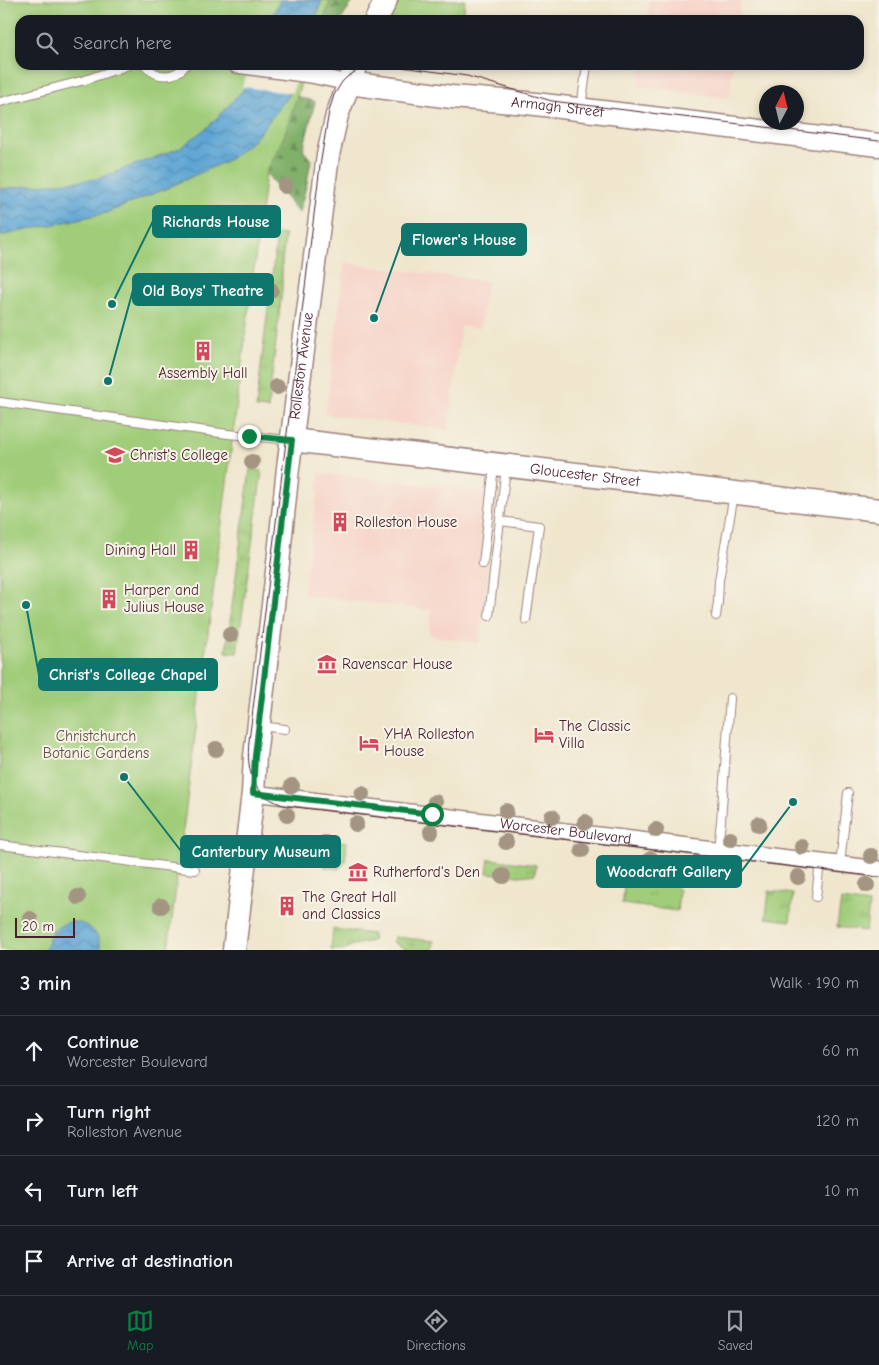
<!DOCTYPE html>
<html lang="en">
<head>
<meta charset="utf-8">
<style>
	:root { --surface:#171b24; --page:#20242c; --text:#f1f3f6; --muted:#9ea1a6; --line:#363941; --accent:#0b8043 }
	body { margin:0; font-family:"Comic Neue",sans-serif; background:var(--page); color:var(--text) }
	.compass { position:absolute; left:759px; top:85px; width:45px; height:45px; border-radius:50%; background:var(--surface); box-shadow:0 2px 8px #0003; rotate:7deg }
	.scale { position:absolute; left:15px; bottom:12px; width:60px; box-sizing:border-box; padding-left:5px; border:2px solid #4a1f2b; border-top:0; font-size:14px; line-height:18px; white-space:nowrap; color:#4a1f2b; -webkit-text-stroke:4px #f7f3e8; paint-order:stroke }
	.stop { position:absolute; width:15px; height:15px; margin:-11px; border:4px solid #0b8043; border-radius:50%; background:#fff }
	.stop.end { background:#0b8043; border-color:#fff; box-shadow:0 1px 5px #0008 }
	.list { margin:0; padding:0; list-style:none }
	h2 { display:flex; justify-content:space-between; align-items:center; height:65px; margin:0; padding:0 20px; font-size:21px }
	h2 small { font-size:16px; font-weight:400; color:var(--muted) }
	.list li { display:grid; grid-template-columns:32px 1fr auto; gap:15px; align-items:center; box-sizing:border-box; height:70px; padding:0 20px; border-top:1px solid var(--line) }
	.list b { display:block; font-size:19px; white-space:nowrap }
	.list p { margin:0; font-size:16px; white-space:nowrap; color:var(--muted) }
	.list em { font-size:16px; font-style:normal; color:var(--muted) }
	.icon { flex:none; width:28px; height:28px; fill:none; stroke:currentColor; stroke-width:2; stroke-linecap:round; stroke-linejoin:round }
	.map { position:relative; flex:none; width:879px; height:950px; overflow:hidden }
	.search { position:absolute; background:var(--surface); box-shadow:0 2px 8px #0003; left:15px; right:15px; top:15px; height:55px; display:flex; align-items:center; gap:12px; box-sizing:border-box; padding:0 18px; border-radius:15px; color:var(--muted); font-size:19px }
	.sheet { height:345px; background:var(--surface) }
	nav { display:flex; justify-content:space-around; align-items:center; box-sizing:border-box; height:70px; border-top:1px solid var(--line); background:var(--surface); font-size:14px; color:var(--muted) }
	nav a { display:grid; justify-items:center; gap:2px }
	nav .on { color:var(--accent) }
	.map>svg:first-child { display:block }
</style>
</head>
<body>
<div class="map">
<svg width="879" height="950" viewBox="0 0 879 950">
	<defs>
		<pattern id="grass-tufts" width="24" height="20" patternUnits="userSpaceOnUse" patternTransform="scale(1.25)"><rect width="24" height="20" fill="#a1cd7a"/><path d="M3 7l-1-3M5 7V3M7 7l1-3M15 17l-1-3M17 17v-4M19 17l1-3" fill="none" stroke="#8cb06a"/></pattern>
		<pattern id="forest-firs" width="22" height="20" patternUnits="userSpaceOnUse" patternTransform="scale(1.25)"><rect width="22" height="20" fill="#80b06a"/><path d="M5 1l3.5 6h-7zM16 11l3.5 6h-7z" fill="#6b8f57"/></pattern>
		<pattern id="water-waves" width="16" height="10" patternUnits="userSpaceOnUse" patternTransform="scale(1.25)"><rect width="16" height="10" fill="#5da5d4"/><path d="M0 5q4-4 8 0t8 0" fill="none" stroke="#4f86ac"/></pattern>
	</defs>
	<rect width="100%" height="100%" fill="#f7f3e8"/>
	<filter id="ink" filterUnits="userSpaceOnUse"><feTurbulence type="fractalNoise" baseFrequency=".02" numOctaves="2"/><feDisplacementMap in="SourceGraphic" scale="10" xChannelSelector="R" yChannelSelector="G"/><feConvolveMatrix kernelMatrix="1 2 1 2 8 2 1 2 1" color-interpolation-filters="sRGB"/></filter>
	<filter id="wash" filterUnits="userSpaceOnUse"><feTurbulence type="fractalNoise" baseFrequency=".0096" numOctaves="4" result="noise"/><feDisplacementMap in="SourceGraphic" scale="20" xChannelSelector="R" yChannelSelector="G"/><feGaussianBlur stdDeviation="1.12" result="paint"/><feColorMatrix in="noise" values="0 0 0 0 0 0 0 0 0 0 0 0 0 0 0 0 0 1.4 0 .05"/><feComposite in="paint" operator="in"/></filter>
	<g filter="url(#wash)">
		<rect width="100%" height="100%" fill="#f0e6cd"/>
		<path fill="#f7d1c6" d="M649,0H741L739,20H647Z
			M642,65H733L729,98L639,86Z
			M345,263L487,281L480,328L461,326L449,430L325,414Z
			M320,473L497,494L479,643L429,635L431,610L303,595Z"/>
		<path fill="url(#grass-tufts)" stroke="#767652" d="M277,234L285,235L282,262V290L268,409L256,408Z
			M250,469L262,471L237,653L226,652Z
			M275,834L347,842L345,863L339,869L324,867L318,860L273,855Z
			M489,859L536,865L535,874L520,876L487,873Z
			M625,876L670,881L679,890L677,911L622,904Z
			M769,891L793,894L790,921L766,918Z
			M841,900L869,904L866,931L837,927Z
			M333,929L373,934L372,941L353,945L344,950H331Z
			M394,937L434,941L433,950H408L394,943Z"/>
		<path fill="url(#forest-firs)" stroke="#65684a" d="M226,0H354L341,20H233Z
			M290,94L315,102L303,150L311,160L307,183L299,213L266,173L232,172Z"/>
		<path fill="#a1cd7a" stroke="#767652" d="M0,0H331L323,20H20V65H307L284,136L266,173L168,950H0Z
			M401,0H465L463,20H389L397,4Z"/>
		<path fill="url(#water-waves)" stroke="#546280" d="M280,0H322L315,20H271Z
			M253,65H298L288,97L254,140L230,159L163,190L106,213L0,236V189L97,179L180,148L209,126L243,90Z
			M72,922C89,923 100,933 101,950H46C48,934 56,924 72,922Z"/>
		<path fill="#f0e6cd" d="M250,65H301L292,93L242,87Z"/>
	</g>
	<g filter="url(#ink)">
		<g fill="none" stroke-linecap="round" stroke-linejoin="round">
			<defs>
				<path id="lane" d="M145,65C156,79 175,79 186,65
					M0,102L85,80L129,65
					M581,108L587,65
					M0,402L228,434L290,440
					M500,521L539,526L526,620
					M483,564L494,466
					M489,616L506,467
					M716,616L718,602L719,580L734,494
					M260,726L285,729
					M0,845L195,870
					M718,849L721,821L730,698
					M840,864L848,793
					M816,897L820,862"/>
				<g id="street">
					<path d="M236,65L311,75L349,83"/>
					<path id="s1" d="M253,793L879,869"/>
				</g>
				<g id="secondary">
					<path d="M376,20L386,0"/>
					<path id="s2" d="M349,83L452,97L527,103L879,145"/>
					<path id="s3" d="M292,440L879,510"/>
					<path id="s4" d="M234,950L253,793L255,756L278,563L288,468L328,155L337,115L356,65"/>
				</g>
			</defs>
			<use href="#lane" stroke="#9d827c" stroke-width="10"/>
			<use href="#street" stroke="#9d827c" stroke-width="18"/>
			<use href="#secondary" stroke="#9d827c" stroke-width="25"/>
			<use href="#lane" stroke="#fff" stroke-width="8"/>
			<use href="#street" stroke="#fff" stroke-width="15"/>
			<use href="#secondary" stroke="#fff" stroke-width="22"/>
			<path stroke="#4a1f2b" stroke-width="1" d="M879,141L552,101L467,76L387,65L372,66L358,70L347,77L342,82L334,95L329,111L320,166L249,741C246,772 253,797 287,806L879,877"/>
		</g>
		<g fill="#a39581">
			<circle cx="285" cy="186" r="8"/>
			<circle cx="271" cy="290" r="8"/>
			<circle cx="277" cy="387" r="8"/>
			<circle cx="252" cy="462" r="8"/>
			<circle cx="230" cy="635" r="8"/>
			<circle cx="216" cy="749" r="8"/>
			<circle cx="292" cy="786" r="8"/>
			<circle cx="362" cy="794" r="8"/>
			<circle cx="435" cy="802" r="8"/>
			<circle cx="506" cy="811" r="8"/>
			<circle cx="287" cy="815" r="8"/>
			<circle cx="552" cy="817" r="8"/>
			<circle cx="585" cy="822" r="8"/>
			<circle cx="356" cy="824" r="8"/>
			<circle cx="759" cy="824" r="8"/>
			<circle cx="656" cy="830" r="8"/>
			<circle cx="431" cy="832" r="8"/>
			<circle cx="730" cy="839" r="8"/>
			<circle cx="506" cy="842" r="8"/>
			<circle cx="325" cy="843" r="8"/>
			<circle cx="802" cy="847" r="8"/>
			<circle cx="582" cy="850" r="8"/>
			<circle cx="871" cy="856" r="8"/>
			<circle cx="651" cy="859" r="8"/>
			<circle cx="503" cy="876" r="8"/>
			<circle cx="798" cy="877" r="8"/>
			<circle cx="867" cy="885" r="8"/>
			<circle cx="78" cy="897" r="8"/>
			<circle cx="161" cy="906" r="8"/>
			<circle cx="30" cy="919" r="8"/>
		</g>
	</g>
	<g fill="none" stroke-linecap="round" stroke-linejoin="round" filter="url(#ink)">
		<path stroke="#0b8043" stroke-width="6" d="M249,436L292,440L255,756L253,793L432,814"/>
	</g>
	<defs>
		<symbol id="building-bare" viewBox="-9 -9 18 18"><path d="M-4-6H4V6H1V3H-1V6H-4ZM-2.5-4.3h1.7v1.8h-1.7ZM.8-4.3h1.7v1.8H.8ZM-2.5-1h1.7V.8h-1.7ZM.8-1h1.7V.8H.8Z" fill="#d1495b" stroke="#f7f3e8" stroke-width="2.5" paint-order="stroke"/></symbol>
		<symbol id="school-bare" viewBox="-9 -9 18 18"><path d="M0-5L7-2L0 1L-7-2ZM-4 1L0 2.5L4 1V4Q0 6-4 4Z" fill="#d1495b" stroke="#f7f3e8" stroke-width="2.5" paint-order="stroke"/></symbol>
		<symbol id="museum-bare" viewBox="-9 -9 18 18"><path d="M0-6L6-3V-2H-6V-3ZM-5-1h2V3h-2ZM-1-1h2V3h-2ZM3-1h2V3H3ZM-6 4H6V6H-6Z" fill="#d1495b" stroke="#f7f3e8" stroke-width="2.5" paint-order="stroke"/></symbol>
		<symbol id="hotel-bare" viewBox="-9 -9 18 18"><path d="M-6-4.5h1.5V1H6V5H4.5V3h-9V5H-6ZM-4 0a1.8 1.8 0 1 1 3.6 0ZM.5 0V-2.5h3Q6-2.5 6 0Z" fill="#d1495b" stroke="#f7f3e8" stroke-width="2.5" paint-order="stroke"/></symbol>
	</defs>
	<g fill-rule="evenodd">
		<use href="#building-bare" x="189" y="337" width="28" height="28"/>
		<use href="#school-bare" x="101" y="441" width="28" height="28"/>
		<use href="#building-bare" x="326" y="508" width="28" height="28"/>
		<use href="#building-bare" x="177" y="536" width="28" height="28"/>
		<use href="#building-bare" x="95" y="585" width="28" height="28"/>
		<use href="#museum-bare" x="313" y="650" width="28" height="28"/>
		<use href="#hotel-bare" x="530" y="721" width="28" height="28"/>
		<use href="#hotel-bare" x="355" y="729" width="28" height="28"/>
		<use href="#museum-bare" x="344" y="858" width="28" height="28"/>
		<use href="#building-bare" x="273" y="892" width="28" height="28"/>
	</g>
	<g text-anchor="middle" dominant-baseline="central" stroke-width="4" stroke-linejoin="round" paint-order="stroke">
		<g font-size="15" fill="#4a1f2b" stroke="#f7f3e8">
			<text stroke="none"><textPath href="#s2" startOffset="210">Armagh Street</textPath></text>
			<text stroke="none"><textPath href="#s4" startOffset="588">Rolleston Avenue</textPath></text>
			<text stroke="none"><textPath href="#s3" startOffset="295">Gloucester Street</textPath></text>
			<text stroke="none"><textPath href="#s1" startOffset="315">Worcester Boulevard</textPath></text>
		</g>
		<g font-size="15" fill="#4a1f2b" stroke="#f7f3e8" text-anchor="start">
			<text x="203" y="373" text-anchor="middle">Assembly Hall</text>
			<text x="130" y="455">Christ's College</text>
			<text x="355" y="522">Rolleston House</text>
			<text x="176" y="550" text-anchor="end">Dining Hall</text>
			<text x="124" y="590">Harper and<tspan x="124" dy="17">Julius House</tspan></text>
			<text x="342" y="664">Ravenscar House</text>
			<text x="559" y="726">The Classic<tspan x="559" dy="17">Villa</tspan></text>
			<text x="384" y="734">YHA Rolleston<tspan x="384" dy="17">House</tspan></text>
			<text x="373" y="872">Rutherford's Den</text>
			<text x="302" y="897">The Great Hall<tspan x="302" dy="17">and Classics</tspan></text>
		</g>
		<g font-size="15" fill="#645343" stroke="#f7f3e8">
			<text x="96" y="736">Christchurch<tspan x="96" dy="17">Botanic Gardens</tspan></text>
		</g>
	</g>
	<path fill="none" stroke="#0f766e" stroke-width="2" d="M112 304L153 221M374 318L402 240M108 381L133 290M26 605L39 675M124 777L181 851M793 802L741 872"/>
	<g fill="#0f766e" stroke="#f7f3e8" stroke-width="2">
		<circle cx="112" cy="304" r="5"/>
		<circle cx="374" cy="318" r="5"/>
		<circle cx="108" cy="381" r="5"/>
		<circle cx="26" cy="605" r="5"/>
		<circle cx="124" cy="777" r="5"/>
		<circle cx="793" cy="802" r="5"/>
	</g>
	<g fill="#0f766e" stroke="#0f766e" stroke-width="2">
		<rect x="153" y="206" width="127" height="31" rx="5"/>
		<rect x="402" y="224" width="124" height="31" rx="5"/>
		<rect x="133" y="274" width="140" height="31" rx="5"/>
		<rect x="39" y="659" width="178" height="31" rx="5"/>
		<rect x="181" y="836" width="159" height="31" rx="5"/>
		<rect x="597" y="856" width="144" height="31" rx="5"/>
	</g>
	<g font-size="16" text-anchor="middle" font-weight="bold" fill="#fff">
		<text x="216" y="227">Richards House</text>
		<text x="464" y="245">Flower's House</text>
		<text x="203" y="296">Old Boys' Theatre</text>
		<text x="128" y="680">Christ's College Chapel</text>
		<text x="261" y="857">Canterbury Museum</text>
		<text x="669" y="877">Woodcraft Gallery</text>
	</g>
</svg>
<svg class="compass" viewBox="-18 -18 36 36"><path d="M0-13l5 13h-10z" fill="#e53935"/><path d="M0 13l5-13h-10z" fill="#9ea1a6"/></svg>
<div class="scale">20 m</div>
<div class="stop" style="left:432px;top:814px"></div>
<div class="stop end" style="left:249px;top:436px"></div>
<div class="search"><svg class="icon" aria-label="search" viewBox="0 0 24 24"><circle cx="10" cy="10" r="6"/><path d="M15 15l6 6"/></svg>Search here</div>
</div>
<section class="sheet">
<h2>3 min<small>Walk · 190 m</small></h2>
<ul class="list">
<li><svg class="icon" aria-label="ahead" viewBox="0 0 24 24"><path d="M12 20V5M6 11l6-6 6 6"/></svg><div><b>Continue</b><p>Worcester Boulevard</p></div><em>60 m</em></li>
<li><svg class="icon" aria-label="right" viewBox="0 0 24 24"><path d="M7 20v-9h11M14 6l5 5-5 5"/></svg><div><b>Turn right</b><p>Rolleston Avenue</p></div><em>120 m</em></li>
<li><svg class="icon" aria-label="left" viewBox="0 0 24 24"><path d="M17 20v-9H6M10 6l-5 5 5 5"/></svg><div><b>Turn left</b></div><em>10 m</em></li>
<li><svg class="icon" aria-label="arrive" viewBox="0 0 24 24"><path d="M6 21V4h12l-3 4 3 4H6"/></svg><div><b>Arrive at destination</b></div></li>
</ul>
</section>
<nav>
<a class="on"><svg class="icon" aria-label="map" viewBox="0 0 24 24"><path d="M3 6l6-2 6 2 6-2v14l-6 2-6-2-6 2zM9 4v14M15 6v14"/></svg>Map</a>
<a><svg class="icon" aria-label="directions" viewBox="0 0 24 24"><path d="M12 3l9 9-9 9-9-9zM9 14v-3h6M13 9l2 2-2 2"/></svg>Directions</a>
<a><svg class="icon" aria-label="saved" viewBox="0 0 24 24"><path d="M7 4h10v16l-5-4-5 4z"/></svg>Saved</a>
</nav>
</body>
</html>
